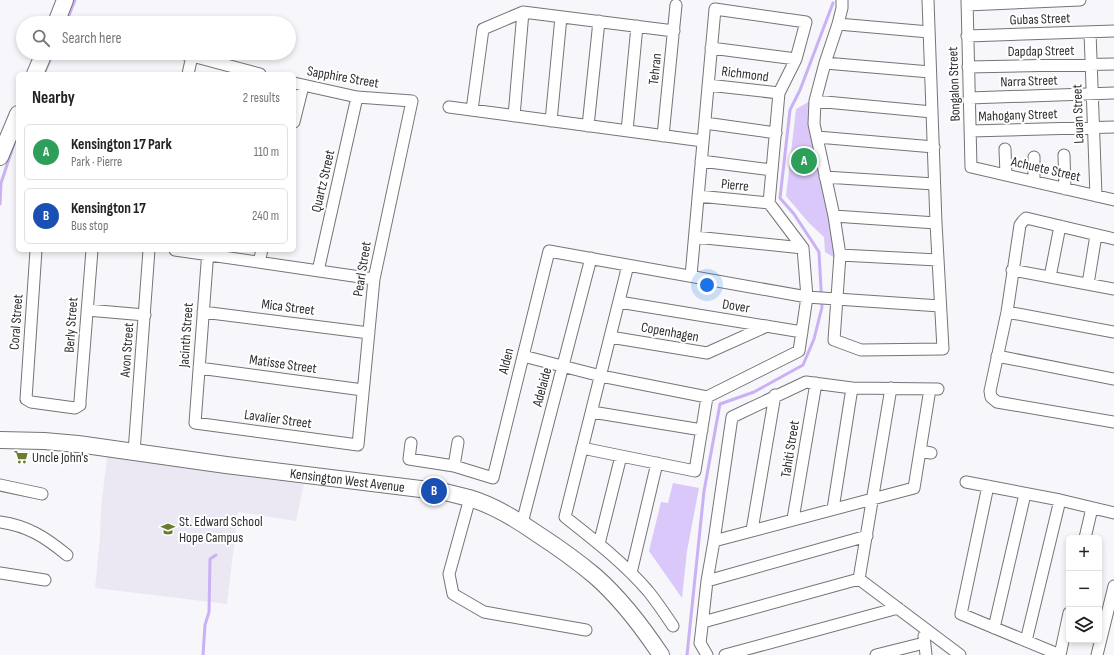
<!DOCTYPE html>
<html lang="en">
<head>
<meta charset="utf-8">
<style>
	:root { --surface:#fff; --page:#f2f2f2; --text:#222; --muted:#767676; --line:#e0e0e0; --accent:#0b8043 }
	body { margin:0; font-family:"Sofia Sans Condensed",sans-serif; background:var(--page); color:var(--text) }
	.controls { position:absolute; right:12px; bottom:12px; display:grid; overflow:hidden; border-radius:6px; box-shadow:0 2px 6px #0003 }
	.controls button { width:36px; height:36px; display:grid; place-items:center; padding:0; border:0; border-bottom:1px solid var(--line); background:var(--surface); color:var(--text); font:20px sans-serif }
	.you { position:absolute; left:707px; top:285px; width:14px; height:14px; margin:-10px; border:3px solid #fff; border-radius:50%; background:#1a73e8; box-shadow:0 0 0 6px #1a73e833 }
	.badge { display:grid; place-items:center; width:26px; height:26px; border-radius:50%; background:var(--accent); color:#fff; font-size:13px; font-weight:700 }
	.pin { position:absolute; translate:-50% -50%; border:2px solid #fff; box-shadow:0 1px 4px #0006 }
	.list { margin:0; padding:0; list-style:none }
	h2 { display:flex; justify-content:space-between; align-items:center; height:52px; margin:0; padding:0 16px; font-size:17px }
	h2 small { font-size:13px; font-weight:400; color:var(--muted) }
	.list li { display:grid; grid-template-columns:26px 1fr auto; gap:12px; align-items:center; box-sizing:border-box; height:56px; margin:0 8px 8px; padding:0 8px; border:1px solid var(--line); border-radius:6px }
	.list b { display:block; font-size:15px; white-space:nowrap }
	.list p { margin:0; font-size:13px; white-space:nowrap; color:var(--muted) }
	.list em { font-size:13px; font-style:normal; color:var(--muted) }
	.icon { flex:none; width:22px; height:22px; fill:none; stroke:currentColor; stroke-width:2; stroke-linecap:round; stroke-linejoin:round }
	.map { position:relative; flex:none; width:1114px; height:655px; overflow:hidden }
	.search { position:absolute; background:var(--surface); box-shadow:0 2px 6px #0003; left:16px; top:16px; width:280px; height:44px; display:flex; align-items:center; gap:10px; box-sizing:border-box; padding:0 14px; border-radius:22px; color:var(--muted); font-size:15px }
	.panel { position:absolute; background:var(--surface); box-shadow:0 2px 6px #0003; left:16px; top:72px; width:280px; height:180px; border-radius:6px }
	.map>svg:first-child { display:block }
</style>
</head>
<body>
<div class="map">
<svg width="1114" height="655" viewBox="0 0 1114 655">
	<rect width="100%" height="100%" fill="#f7f6fa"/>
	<path fill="#ece8f3" d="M107,457L252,475L304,484L296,521L238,512L227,604L95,588L100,538L101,508Z"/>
	<path fill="#d9c8f9" d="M812,100L835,245V258L825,252L824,237L809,223L786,196L796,109Z
		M673,483L699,488L687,551L682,598L649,551L661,502L668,503Z"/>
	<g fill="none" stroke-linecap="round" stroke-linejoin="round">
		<path stroke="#cab1f4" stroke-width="3" d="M66,23L75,0
			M44,74L53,53
			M0,204L1,183L14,144
			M203,655L205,625L209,612L210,559L216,555
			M687,655L704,491L720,404L754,392L803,365L814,339L822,307L819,252L794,214L780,198L790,110L800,90L833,3"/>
		<defs>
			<path id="street" d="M842,0V8L838,24L825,63L815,101L814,124L834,216L840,255L834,340L861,350L943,349L936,223L928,0
				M967,0L971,167L1114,200
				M967,5L1080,0
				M838,24L929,32
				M1090,32L1096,196
				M967,36L1114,31
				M711,48L796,59
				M181,53L260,74
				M825,63L930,72
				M968,67L1114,64
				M188,74L192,56
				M708,85L779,93
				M969,98L1114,93
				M815,101L932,112
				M449,107L703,141
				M472,110L483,29L523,12L674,31
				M514,116L523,12
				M551,121L561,17
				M294,122L303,86
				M705,123L776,133
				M588,126L599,21
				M627,131L637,26
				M970,131L1114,127
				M663,136L676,5
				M817,137L934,147
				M1005,149L1006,175
				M1064,155L1065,189
				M1034,157V181
				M701,161L772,170
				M825,177L934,184
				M698,196L769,203
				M834,216L936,223
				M695,237L803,248
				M1114,239L1026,218L1023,221L1020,225L1007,312L990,391L991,397L997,402L1114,422
				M36,250L26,399L31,402L75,408L80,405V401L92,250
				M175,250L374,279
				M208,250L195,423L358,445L374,279L412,101L357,97L294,83
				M840,255L938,260
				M259,262L262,250
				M628,265L565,517C594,540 624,563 648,591C657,602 665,614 673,626
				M1012,270L1114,289
				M318,271L357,97
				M1050,277L1060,226
				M1088,284L1096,235
				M619,302L802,332
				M87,310L145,315
				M203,312L369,333
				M1007,312L1114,332
				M610,337L707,353L767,326
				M523,356L601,376L707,397L799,351L807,297L803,248L769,203L779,93L796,59L806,22L715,9L691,276
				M997,356L1114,379
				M199,368L363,390
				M592,412L702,430
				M411,443L409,459L454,466L493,478L549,251L807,297L940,306
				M582,448L695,471L707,397
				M920,451L931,453
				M134,452L149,250
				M454,466L458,442
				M966,482L1060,500L1114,513
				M0,485L42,494
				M988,486L961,614L1060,655
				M470,498L449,574L453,594L484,612L586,630
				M833,509L852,388
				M793,519L816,383
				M0,522C28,526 45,537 67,555
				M522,523L591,258
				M752,530L775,395
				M1085,538L1092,508
				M714,541L914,488L930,389
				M599,544L621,456
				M0,573L45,580
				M631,573L657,463
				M859,579L891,388
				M859,579L960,655
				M707,581L867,536
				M703,622L859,579
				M994,628L1025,494
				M924,636L926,655
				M1026,641L1060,500
				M707,655L700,643L701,635L707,581L714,541L732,417L806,382L852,388L938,389
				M725,655L898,608
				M876,655L924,643
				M1060,655L1069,613
				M1097,655L1114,586"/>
			<g id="secondary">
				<path d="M56,23L65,0"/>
				<path d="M35,74L44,53"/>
				<path d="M0,157L18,114"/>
				<path id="s1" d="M0,440L44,441L78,444L226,465L445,492C453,494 461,496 469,498C493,505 516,519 536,533C556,546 576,560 595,576C619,597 643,628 661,655"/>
			</g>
		</defs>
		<use href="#street" stroke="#757477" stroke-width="13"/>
		<use href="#secondary" stroke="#757477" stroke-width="18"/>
		<use href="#street" stroke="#fff" stroke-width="11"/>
		<use href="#secondary" stroke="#fff" stroke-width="16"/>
	</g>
	<defs>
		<symbol id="supermarket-bare" viewBox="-9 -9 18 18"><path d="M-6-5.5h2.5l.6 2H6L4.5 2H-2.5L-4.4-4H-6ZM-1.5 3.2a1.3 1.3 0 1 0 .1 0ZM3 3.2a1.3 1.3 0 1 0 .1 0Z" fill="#6b7d2d" stroke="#fff" stroke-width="2.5" paint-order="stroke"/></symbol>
		<symbol id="school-bare" viewBox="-9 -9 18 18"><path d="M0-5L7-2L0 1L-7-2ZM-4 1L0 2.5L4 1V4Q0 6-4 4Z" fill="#6b7d2d" stroke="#fff" stroke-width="2.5" paint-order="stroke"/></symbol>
	</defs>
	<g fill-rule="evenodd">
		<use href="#supermarket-bare" x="11" y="447" width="20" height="20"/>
		<use href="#school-bare" x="158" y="519" width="20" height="20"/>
	</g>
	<g text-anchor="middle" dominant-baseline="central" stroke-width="4" stroke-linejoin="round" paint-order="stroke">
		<g font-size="14" fill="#2e2d2f" stroke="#fff">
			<text transform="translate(1040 19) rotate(-2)">Gubas Street</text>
			<text transform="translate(1041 51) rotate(-1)">Dapdap Street</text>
			<text transform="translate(655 69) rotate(-84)">Tehran</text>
			<text transform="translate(745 74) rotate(7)">Richmond</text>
			<text transform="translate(343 77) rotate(10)">Sapphire Street</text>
			<text transform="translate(1029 81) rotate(-2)">Narra Street</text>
			<text transform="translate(954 84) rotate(-92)">Bongalon Street</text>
			<text transform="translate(1078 114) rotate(-92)">Lauan Street</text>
			<text transform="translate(1018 115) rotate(-2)">Mahogany Street</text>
			<text transform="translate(1046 169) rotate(13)">Achuete Street</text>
			<text transform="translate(323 181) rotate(-77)">Quartz Street</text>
			<text transform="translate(735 185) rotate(6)">Pierre</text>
			<text transform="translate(362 269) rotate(-81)">Pearl Street</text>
			<text transform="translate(736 306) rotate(9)">Dover</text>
			<text transform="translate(288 307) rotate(7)">Mica Street</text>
			<text transform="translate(16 322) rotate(-86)">Coral Street</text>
			<text transform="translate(71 325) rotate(-86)">Berly Street</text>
			<text transform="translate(670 332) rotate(10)">Copenhagen</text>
			<text transform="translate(186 335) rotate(-86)">Jacinth Street</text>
			<text transform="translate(127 350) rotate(-86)">Avon Street</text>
			<text transform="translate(506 361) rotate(-76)">Alden</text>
			<text transform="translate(283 364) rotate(8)">Matisse Street</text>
			<text transform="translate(542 387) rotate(-75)">Adelaide</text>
			<text transform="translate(278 419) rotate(8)">Lavalier Street</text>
			<text transform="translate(790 449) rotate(-81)">Tahiti Street</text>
			<text stroke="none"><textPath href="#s1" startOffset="350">Kensington West Avenue</textPath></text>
		</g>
		<g font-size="14" fill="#2e2d2f" stroke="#fff" text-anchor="start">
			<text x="32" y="457">Uncle John's</text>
			<text x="179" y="521">St. Edward School<tspan x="179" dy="16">Hope Campus</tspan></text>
		</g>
	</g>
</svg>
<div class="controls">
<button>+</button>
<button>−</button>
<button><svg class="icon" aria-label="layers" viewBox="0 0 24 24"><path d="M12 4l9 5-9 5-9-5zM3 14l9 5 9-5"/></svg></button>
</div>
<div class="you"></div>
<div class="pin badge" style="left:804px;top:161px;background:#2e9e5b">A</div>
<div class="pin badge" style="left:434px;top:491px;background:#1a4fb4">B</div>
<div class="search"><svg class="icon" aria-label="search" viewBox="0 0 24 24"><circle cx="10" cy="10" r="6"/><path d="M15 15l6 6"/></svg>Search here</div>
<section class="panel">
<h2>Nearby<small>2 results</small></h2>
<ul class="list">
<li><span class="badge" style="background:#2e9e5b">A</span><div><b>Kensington 17 Park</b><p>Park · Pierre</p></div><em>110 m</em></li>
<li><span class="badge" style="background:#1a4fb4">B</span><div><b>Kensington 17</b><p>Bus stop</p></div><em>240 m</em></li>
</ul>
</section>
</div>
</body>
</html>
